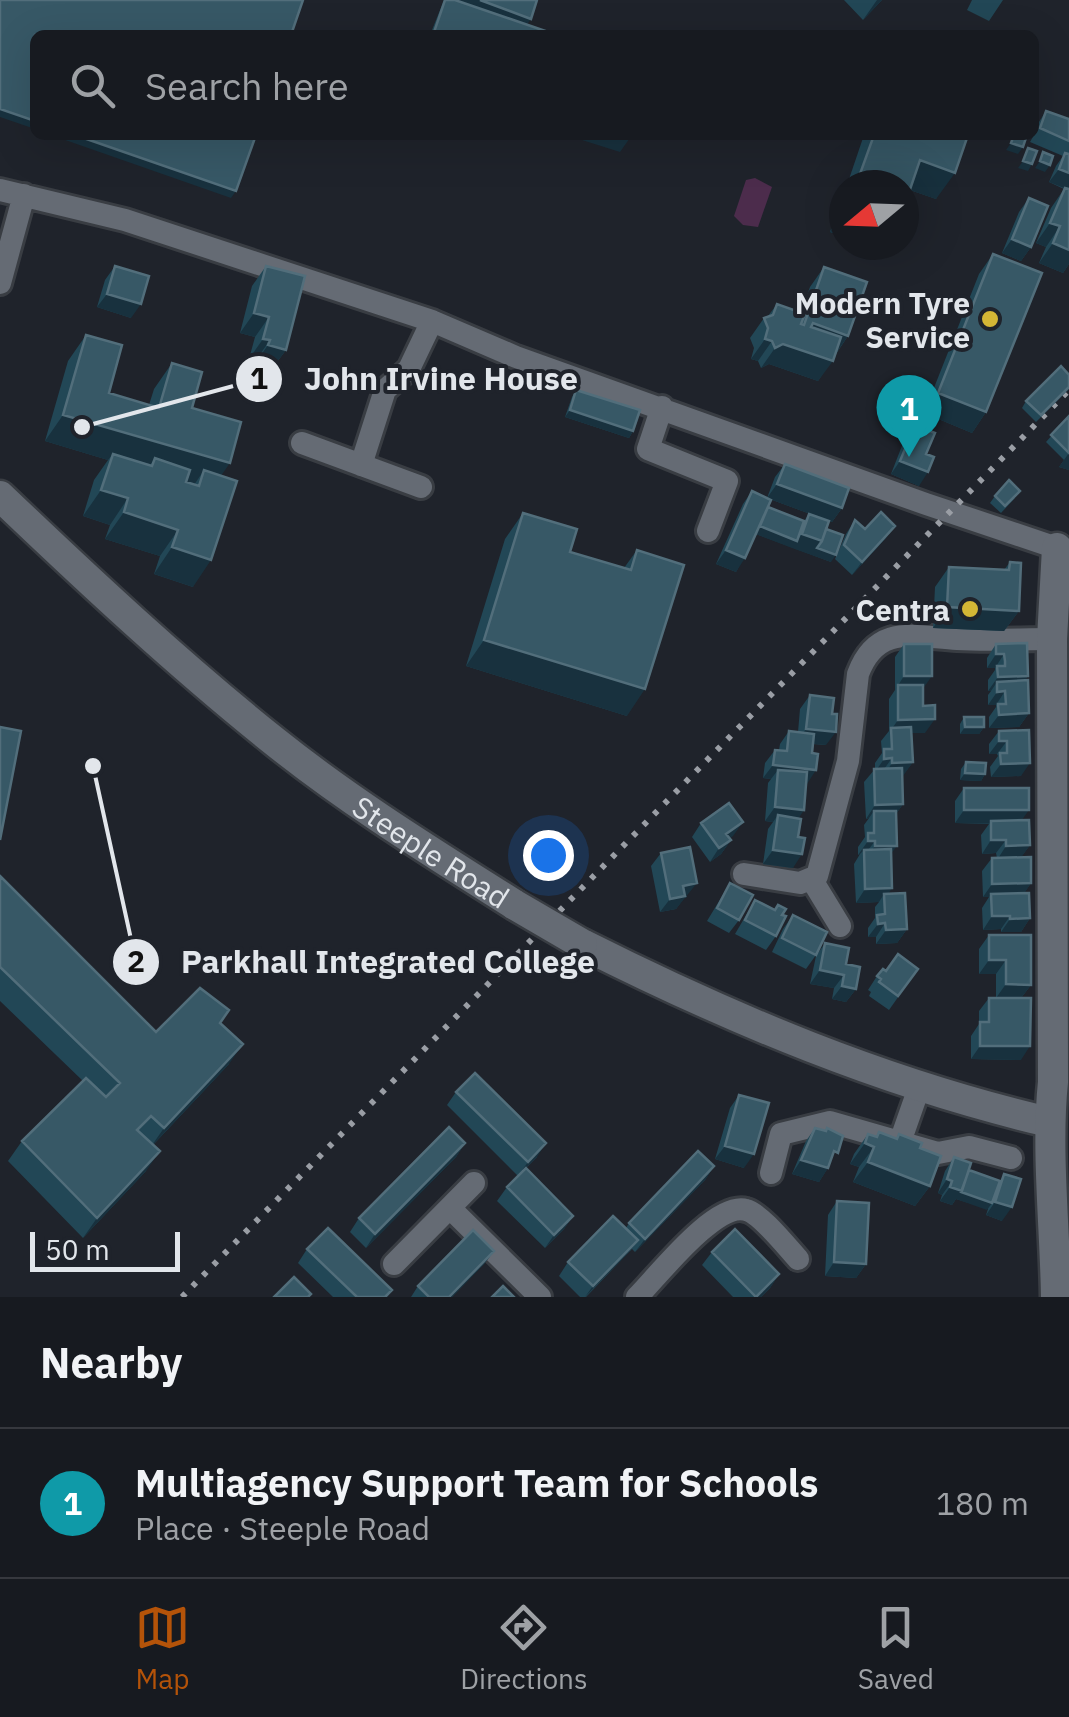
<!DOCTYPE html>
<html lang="en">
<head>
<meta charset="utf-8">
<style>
	:root { --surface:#171a20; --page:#24272d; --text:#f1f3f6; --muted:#9ea1a5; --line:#36383e; --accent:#b45309 }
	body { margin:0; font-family:"IBM Plex Sans",sans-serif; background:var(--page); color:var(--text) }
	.compass { position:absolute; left:829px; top:170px; width:90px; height:90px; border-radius:50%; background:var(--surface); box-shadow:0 10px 40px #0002; rotate:251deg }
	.scale { position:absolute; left:30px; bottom:25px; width:150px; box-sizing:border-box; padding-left:10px; border:5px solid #e2e6eb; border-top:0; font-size:28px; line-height:35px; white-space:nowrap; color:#e2e6eb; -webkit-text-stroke:8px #1f232b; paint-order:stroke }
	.you { position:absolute; left:548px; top:855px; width:35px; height:35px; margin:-25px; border:8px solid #fff; border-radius:50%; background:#1a73e8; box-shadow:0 0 0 15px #1a73e833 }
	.badge { display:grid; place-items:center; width:65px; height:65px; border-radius:50%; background:var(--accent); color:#fff; font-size:32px; font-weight:700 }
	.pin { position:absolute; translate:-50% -82px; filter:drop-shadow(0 2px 5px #0008) }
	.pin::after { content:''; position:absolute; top:52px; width:35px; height:30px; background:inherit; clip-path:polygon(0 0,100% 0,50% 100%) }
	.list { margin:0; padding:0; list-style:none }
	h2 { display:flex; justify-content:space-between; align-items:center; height:130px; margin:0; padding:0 40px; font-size:42px }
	h2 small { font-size:32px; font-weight:400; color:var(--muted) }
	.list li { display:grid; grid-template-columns:65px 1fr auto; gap:30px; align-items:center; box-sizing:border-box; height:150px; padding:0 40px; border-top:2px solid var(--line) }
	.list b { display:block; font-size:38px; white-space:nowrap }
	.list p { margin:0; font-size:32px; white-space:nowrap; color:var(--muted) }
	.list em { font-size:32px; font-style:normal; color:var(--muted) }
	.icon { flex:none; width:55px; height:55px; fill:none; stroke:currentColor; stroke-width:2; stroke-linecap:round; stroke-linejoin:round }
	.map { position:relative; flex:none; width:1069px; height:1297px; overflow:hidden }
	.search { position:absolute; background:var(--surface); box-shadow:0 10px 40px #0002; left:30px; right:30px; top:30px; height:110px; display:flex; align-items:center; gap:25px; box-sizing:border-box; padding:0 35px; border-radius:15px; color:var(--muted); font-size:38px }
	.sheet { height:280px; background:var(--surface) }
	nav { display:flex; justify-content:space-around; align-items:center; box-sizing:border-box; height:140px; border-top:2px solid var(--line); background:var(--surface); font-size:28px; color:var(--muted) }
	nav a { display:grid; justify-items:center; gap:5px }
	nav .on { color:var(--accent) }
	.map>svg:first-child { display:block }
</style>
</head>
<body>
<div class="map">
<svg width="1069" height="1297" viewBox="0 0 1069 1297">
	<rect width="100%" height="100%" fill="#1f232b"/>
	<path fill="#4c2c4c" d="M755,178L772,187L758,227L743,225L734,216L746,180Z"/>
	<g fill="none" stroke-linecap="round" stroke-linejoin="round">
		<defs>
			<path id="street" d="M0,190L125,220L432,321L516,357L926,504L1069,552
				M0,283L24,195
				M662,407L648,449L727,481L708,531
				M302,443L421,487
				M361,465L385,390L409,369L432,321
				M744,874L800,883L817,876L848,761L858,674C877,623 915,637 957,639C989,641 1020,639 1052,639
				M812,880L840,926
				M900,1142L920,1085
				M771,1173L781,1134L830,1122L938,1153L969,1147L1011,1158
				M450,1208L540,1297
				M394,1264L474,1183
				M637,1297C658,1276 716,1201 746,1210C760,1213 787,1247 798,1259"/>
			<g id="secondary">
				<path id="s1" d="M0,496C89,581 179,665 274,741C350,802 433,853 515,905"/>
				<path d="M582,944C731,1019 886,1084 1049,1122"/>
				<path d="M1056,1297C1055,1228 1046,1149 1053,1082L1052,639L1057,548"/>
			</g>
		</defs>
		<use href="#street" stroke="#393d43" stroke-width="28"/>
		<use href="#secondary" stroke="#393d43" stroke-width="35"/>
		<use href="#street" stroke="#656b74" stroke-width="22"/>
		<use href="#secondary" stroke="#656b74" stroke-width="30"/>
		<path stroke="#9a9ea5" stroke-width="6" stroke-dasharray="5 10" stroke-linecap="butt" d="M182,1297L1069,390"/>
		<defs>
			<path id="secondary-bridge" d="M515,905L582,944"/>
		</defs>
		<use href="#secondary-bridge" stroke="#393d43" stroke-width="35" stroke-linecap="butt"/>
		<use href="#secondary-bridge" stroke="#656b74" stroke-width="30"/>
	</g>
	<path fill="#224756" d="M444,0H455L557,35H430Z
		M844,0H882L863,20Z
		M972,0H1003L989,21L967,10Z
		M1046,111L1069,119V264L1063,273L1039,263L1046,247L1036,243L1051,208L1064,189L1049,182L1056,166L1063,156L1030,142L1034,135L1037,125Z
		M864,135H968L936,199L910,190L904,185H847Z
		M844,193V237L830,232Z
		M1029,198L1031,247L1021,261L1002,253L1019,212Z
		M993,254L986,412L972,433L924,413L979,274Z
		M115,266L131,318L97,307L105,280Z
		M266,266L286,350L271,370L254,365L256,360L249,359L255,337L240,333L252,286Z
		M824,267L848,336L818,381L769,364L761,368L758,361L751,359L754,348L750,338L764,318L768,316L777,304L801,312L810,287Z
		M86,335L109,393L149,405L154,389L172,363L192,408L221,476L193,587L154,574L160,556L105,539L110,525L83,516L94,480L108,460L45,441L68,361Z
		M1069,375V389L1036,422L1022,408L1026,401Z
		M576,390L633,431L629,438L565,417L572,397Z
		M1069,416V470L1059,467L1064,460L1046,442Z
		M915,425L926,454L919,486L891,474L905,438Z
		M785,464L842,508L832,522L767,498L775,477Z
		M752,491L768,507L804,521L809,514L826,529L831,562L756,534L736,572L716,564L743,504Z
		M995,496L1015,498L1001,513L990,503Z
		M523,513L570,552L624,568L637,550L627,716L466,666L505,539Z
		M855,520L865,529L895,526L885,539L852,575L835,559L846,534Z
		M1010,562L1019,611L1004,631L933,628L935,587L949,567L1004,570Z
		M904,644L923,689L925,733H912L913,762L902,776L903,804L896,814L891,854L889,894L907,929L897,943L876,944V937H868V928L875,918V907L879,902L856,903L854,864L860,854L858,855V847L865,837L864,825L869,818L866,819L864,782L875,769V763L882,753L881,741L889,731V699L895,690V657Z
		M996,644L1028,676L1025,680L1029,713L1019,727L989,728V717L996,707V705H988V695L991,691H988V680L995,670V668H987V658Z
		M810,695L826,745L813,744L806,784L799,818L793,868L763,864L768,829L773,822L765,821L768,783L771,779L763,778L765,763L775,750H779L780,744L789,731L798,732L800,709Z
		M964,717L984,727L979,734H960V724Z
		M1029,730L1021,776L991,777L990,767L998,756L997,754H989V744L999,731Z
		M966,762L985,774L981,781L960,780L961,769Z
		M964,788L1022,820L1030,845L1021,857L1031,883L1024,893L1030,918L1021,932H1001V929L983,930L982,908L989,897H983L982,871L992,858H997L996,853L982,854L981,835L989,824L955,823V801Z
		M743,822L730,838L731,840L721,854L710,862L692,837L701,823Z
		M661,853L687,897L684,898L676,909L660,912L651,866Z
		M0,876L156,1032L220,1023L229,1064L153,1145L146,1171L83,1238L8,1161L22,1141L83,1081L0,1001Z
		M730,883L739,920L729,933L707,921Z
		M755,900L776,936L766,950L735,934Z
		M793,915L816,955L806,969L772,952L783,929Z
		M989,935L1031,985L1021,998V1060L971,1059V1036L979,1024V1011L989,998H996V974H979V949Z
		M825,943L846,964L856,989L846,1002L832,999L834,988L810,984L816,956Z
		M918,969L889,1010L869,996L871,992L868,990L877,976L886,971Z
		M456,1092L537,1157L526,1168L573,1216L564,1229L545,1248L497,1201L507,1187L518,1176L447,1105Z
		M739,1095L744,1168L715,1159L730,1108Z
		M815,1128L825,1131L827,1128L829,1166L819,1182L792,1174L806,1141Z
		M879,1132L896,1139L899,1134L920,1148L930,1186L915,1206L853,1182L859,1167L850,1164L854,1154L868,1134L876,1137Z
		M465,1143L456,1157L366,1248L350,1232L359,1218Z
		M954,1157L969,1170L1000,1181L1004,1174L1002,1221L986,1215L988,1209L956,1199L952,1205L940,1201L942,1195L938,1193L945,1171Z
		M714,1166L705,1180L635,1252L632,1249L586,1297H580L559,1276L568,1262L626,1228L629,1223Z
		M837,1201L866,1264L856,1278L825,1276L828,1215Z
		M307,1249L392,1290L387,1297H333L298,1263Z
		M494,1251L484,1264L452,1297H411L418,1286Z
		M712,1252L779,1274L770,1288L761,1297H733L702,1265Z"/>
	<path fill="#18313e" d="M457,0H480L531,19L526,26Z
		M877,0H882L863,20Z
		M0,109L35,121V129L0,117Z
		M51,135H75L236,191L231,198Z
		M585,135H632L620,152L582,140Z
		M1011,143L1023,147L1018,154L1006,150Z
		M920,160L955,173L936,199L904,188Z
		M1023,161L1032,164L1028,171L1018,168Z
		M1040,161L1050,165L1045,172L1035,168Z
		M1059,169L1069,173V190L1049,182Z
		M844,212V237L830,232Z
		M1050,223L1060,226L1046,247L1036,243Z
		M1012,239L1031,247L1021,261L1002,253Z
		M1053,243L1069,250V264L1063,273L1039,263Z
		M867,245H883L880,250Z
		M107,294L141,304L131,318L97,307Z
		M254,313L269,317L255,337L240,333Z
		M813,323L848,336L834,356L799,343Z
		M263,339L270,340L256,360L249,359Z
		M765,339L772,341L758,361L751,359Z
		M783,344L833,361L818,381L769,364L761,368L775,348Z
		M268,345L286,350L271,370L254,365Z
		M938,393L986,412L972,433L924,413Z
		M570,410L633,431L629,438L565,417Z
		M63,415L230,463L211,490L204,470L194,485L152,466L155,458L146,471L113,454L108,460L45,441Z
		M1069,453V470L1059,467Z
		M900,461L928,472L919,486L891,474Z
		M777,484L842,508L832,522L767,498Z
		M101,490L128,498L110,525L83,516Z
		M124,512L178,530L160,556L105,539Z
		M758,526L797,541L802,534L822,541L836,555L831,562L792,548L753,533Z
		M895,526L885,539L852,575L862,562Z
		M172,547L211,560L193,587L154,574Z
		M726,550L745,558L736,572L716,564Z
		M947,607L1019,611L1004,631L933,628Z
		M484,640L645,689L627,716L466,666Z
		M996,654H1004L995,668H987Z
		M904,676H932L922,690L898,685L895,690Z
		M1028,676L1018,690L997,682L991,691H988L998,677Z
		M1005,691L996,705H988L997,692Z
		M1029,713L1019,727L989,728L999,715Z
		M935,719L925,733H891V730L898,720Z
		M965,727H984L979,734H960Z
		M806,729L836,732L826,745L797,742Z
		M999,741H1007L997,754H989Z
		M892,758L882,772H875L884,759Z
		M913,762L903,776L883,777L892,763Z
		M1030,763L1021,776L991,777L1001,764Z
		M773,765L816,770L807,784L778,770L771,779L763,778Z
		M965,773L985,774L981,781L960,780Z
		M903,804L894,817L874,811L869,818L866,819L875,805Z
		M775,807L804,810L795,824L778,815L773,822L765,821Z
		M964,810H1029L1019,824L955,823Z
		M743,822L733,836L717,848L726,834Z
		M731,840L721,854L710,862L719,848Z
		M991,840H1006L996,853L982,854Z
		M868,841H875L865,854L864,850L860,854L858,855Z
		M1030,845L1020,859L997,860L1006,846Z
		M875,846H897L887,859L865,860Z
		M773,850L802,854L793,868L763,864Z
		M697,883L676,909L660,912L670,899L683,886Z
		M1031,883L1022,897L991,894L989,897H983L992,884Z
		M892,888L885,899L884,894L879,902L856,903L865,889Z
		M992,916H1010L1001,929L983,930Z
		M1030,918L1021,932H1001L1010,919Z
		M885,923L876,937H868L878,924Z
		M907,929L897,943L876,944L886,930Z
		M989,960H1006L996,974H979Z
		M820,970L844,975L834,988L810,984Z
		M1006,984L1031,985L1021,998H996Z
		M842,986L856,989L846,1002L832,999Z
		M243,1044L229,1064L150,1148L164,1128Z
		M980,1046H1030L1021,1060L971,1059Z
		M465,1143L456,1157L366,1248L375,1234Z
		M546,1143L537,1157L518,1176L528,1162Z
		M865,1143L874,1147L859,1167L850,1164Z
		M725,1146L754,1154L744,1168L715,1159Z
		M160,1151L146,1171L83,1238L97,1218Z
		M801,1160L828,1168L819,1182L792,1174Z
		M868,1162L930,1186L915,1206L853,1182Z
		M714,1166L705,1180L635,1252L645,1239Z
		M947,1179L952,1181L942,1195L938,1193Z
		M950,1187L962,1191L992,1203L987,1210L956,1199L952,1205L940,1201Z
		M995,1202L1012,1207L1002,1221L986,1215Z
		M573,1216L564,1229L545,1248L554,1235Z
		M638,1240L628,1253L585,1297L593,1286Z
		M494,1251L484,1264L452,1297H449Z
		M834,1262L866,1264L856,1278L825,1276Z
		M779,1274L770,1288L761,1297H756Z"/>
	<path fill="#375866" stroke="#526e7b" stroke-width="2.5" d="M0,0H303L291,35H35V121L0,109Z
		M445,0H455L557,35H433Z
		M480,0H537L531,19Z
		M1046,111L1069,119V141L1040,128Z
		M75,135H256L236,191Z
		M874,135H968L955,173L920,160L904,207V185H856Z
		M1014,135L1026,138L1023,147L1011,143Z
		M1028,148L1037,151L1032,164L1023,161Z
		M1043,152L1053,156L1050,165L1040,161Z
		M1065,153L1069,154V173L1059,169Z
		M1065,188L1069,189V250L1053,243L1060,226L1050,223Z
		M1029,198L1048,206L1031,247L1012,239Z
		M993,254L1042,273L986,412L938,393Z
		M115,266L149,276L141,304L107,294Z
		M266,266L305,276L286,350L268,345L270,340L263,339L269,317L254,313Z
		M824,267L867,282L848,336L813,323L811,327L841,337L833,361L783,344L775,348L772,341L765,339L768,328L764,318L773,315L777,304L805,314L801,324L804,325Z
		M86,335L122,345L109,393L159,408L172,363L202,372L192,408L241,422L230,463L63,415Z
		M1061,366L1069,375V387L1041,415L1026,401Z
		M576,390L640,410L633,431L570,410Z
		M1069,416V453L1051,435Z
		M915,425L935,433L926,454L934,457L928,472L900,461Z
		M113,454L152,466L155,458L190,470L186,482L199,486L204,470L237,481L211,560L172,547L178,530L124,512L128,498L101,490Z
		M785,464L849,488L842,508L777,484Z
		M1009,480L1020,491L1005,506L995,496Z
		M752,491L771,500L745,558L726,550Z
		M768,507L804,521L797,541L760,526Z
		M881,512L895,526L862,562L844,545L855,520L865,529Z
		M523,513L577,529L570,552L631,570L637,550L684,565L645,689L484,640Z
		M809,514L829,521L822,541L802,534Z
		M826,529L843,535L836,555L817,548L822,541Z
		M1010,562L1021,563L1019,611L947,607L949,567L1009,570Z
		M1027,643L1028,676L998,677L997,666H1005V661L1004,654H996V644Z
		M904,644H932V676H904Z
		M1028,680L1029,713L999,715L998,704H1006L1005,691L997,692V682Z
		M898,685H923V706L935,705V719L898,720Z
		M810,695L834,698L832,714H837L836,732L806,729Z
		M964,717H984V727H965Z
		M0,727L21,731L0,840Z
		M911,727L913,762L892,763V758L884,759V749H892L891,728Z
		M1029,730L1030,763L1001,764L1000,753H1007V741H999V731Z
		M789,731L814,734L812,753L818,754L816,770L773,765L775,750L787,751Z
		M966,762L986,763L985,774L965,773Z
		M902,768L903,804L875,805L874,769Z
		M778,770L807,772L804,810L775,807Z
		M964,788H1029V810H964Z
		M729,803L743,822L726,834L731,840L719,848L701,823Z
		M874,811H896L897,846H875V841H868V833H874Z
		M778,815L801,819L798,837L805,838L802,854L773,850Z
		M1029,820L1030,845L1006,846V840H991V821Z
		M690,847L697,883L683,886L685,896L670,899L661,853Z
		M891,849L892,888L865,889L864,850Z
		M1031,857V883L992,884V858Z
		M0,876L156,1032L200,988L229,1010L220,1023L243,1044L164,1128L151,1116L137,1130L160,1151L97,1218L22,1141L86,1078L106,1097L120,1083L0,967Z
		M730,883L753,895L739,920L717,908Z
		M905,893L907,929L886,930L885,923L878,924L877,915L885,914L884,894Z
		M1029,893L1030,918L1010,919V916H992L991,894Z
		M755,900L775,910L778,905L786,909L782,915L786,916L776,936L745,920Z
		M793,915L827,932L816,955L782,938Z
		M989,935H1031V985L1006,984V960H989Z
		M825,943L849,948L846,964L860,967L856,989L842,986L844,975L820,970Z
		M898,954L918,969L898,996L879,982L881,979L877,976L883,969L886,971Z
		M989,998H1031L1030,1046H980V1022H989Z
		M475,1073L546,1143L528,1162L456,1092Z
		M739,1095L769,1103L754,1154L725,1146Z
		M449,1127L465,1143L375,1234L359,1218Z
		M815,1128L826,1131L827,1128L843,1136L838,1153L834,1151L828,1168L801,1160Z
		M879,1132L897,1139L899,1134L922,1143L920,1148L941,1156L930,1186L868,1162L874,1147L865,1143L868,1134L877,1137Z
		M698,1151L714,1166L645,1239L629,1223Z
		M954,1157L971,1163L962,1191L950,1187L952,1181L947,1179Z
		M526,1168L573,1216L554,1235L507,1187Z
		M969,1170L1000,1181L992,1203L961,1192Z
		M1004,1174L1021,1179L1012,1207L995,1202Z
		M837,1201L869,1203L866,1264L834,1262Z
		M613,1216L638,1240L593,1286L568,1262Z
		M328,1228L392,1290L385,1297H357L307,1249Z
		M735,1229L779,1274L756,1297L712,1252Z
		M473,1230L494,1251L449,1297H429L418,1286Z
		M294,1277L311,1294L308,1297H274Z
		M503,1286L514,1297H492Z"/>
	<g fill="#d4b635" stroke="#1f232b" stroke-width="4">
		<circle cx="990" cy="319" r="10"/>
		<circle cx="970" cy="609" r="10"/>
	</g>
	<g text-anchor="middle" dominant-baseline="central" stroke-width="8" stroke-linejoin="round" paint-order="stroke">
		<g font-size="30" font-weight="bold" fill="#e2e6eb" stroke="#1f232b" text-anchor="end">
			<text x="970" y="302">Modern Tyre<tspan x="970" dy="34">Service</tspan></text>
			<text x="950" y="609">Centra</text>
		</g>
		<g font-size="30" fill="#e2e6eb" stroke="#1f232b">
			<text stroke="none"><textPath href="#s1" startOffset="560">Steeple Road</textPath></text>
		</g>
	</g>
	<path fill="none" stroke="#e2e6eb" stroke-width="4" d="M82 427L259 379M93 766L136 962"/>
	<g fill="#e2e6eb" stroke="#1f232b" stroke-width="4">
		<circle cx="82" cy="427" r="10"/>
		<circle cx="93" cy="766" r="10"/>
		<circle cx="259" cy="379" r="25"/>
		<circle cx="136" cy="962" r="25"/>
	</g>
	<g font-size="30" text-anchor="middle" font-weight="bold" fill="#111">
		<text x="259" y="389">1</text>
		<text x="136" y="972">2</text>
	</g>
	<g font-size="32" text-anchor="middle" font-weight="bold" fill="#e2e6eb" stroke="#1f232b" stroke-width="8" stroke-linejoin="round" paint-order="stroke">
		<text x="441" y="390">John Irvine House</text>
		<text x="388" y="973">Parkhall Integrated College</text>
	</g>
</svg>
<svg class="compass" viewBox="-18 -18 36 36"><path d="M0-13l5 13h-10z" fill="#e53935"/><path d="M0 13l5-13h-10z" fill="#9ea1a5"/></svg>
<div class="scale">50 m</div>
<div class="you"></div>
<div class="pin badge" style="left:909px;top:457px;background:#0f9aa8">1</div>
<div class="search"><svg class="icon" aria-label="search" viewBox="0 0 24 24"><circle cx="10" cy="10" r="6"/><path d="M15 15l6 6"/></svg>Search here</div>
</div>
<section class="sheet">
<h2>Nearby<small></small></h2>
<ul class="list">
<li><span class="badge" style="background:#0f9aa8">1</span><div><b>Multiagency Support Team for Schools</b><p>Place · Steeple Road</p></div><em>180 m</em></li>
</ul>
</section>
<nav>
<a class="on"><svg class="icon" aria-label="map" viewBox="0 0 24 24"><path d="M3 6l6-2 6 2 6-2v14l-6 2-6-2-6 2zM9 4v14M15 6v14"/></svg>Map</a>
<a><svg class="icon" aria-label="directions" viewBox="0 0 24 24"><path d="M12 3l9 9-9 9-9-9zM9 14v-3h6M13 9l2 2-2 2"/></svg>Directions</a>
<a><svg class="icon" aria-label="saved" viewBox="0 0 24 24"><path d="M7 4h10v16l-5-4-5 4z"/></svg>Saved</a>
</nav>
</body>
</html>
